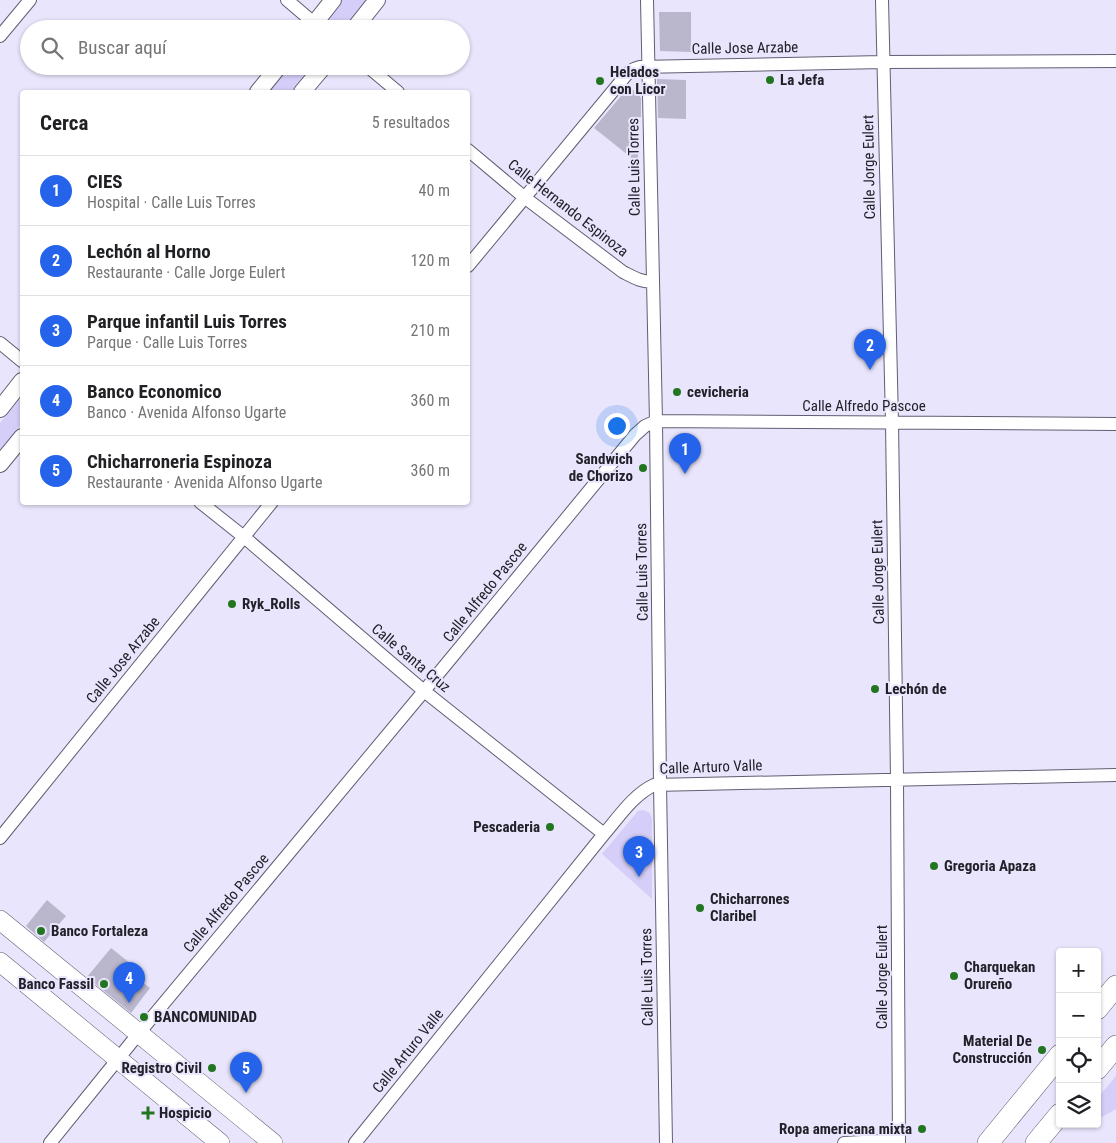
<!DOCTYPE html>
<html lang="es">
<head>
<meta charset="utf-8">
<style>
	:root { --surface:#fff; --page:#f2f2f2; --text:#202124; --muted:#757577; --line:#e0e0e0; --accent:#2563eb }
	body { margin:0; font-family:"Roboto Condensed",sans-serif; background:var(--page); color:var(--text) }
	.controls { position:absolute; right:15px; bottom:15px; display:grid; overflow:hidden; border-radius:5px; box-shadow:0 1px 4px #0004 }
	.controls button { width:45px; height:45px; display:grid; place-items:center; padding:0; border:0; border-bottom:1px solid var(--line); background:var(--surface); color:var(--text); font:25px sans-serif }
	.you { position:absolute; left:616px; top:425px; width:18px; height:18px; margin:-12px; border:4px solid #fff; border-radius:50%; background:#1a73e8; box-shadow:0 0 0 8px #1a73e833 }
	.badge { display:grid; place-items:center; width:32px; height:32px; border-radius:50%; background:var(--accent); color:#fff; font-size:16px; font-weight:700 }
	.pin { position:absolute; translate:-50% -41px; filter:drop-shadow(0 1px 2px #0008) }
	.pin::after { content:''; position:absolute; top:26px; width:18px; height:15px; background:inherit; clip-path:polygon(0 0,100% 0,50% 100%) }
	.list { margin:0; padding:0; list-style:none }
	h2 { display:flex; justify-content:space-between; align-items:center; height:65px; margin:0; padding:0 20px; font-size:21px }
	h2 small { font-size:16px; font-weight:400; color:var(--muted) }
	.list li { display:grid; grid-template-columns:32px 1fr auto; gap:15px; align-items:center; box-sizing:border-box; height:70px; padding:0 20px; border-top:1px solid var(--line) }
	.list b { display:block; font-size:19px; white-space:nowrap }
	.list p { margin:0; font-size:16px; white-space:nowrap; color:var(--muted) }
	.list em { font-size:16px; font-style:normal; color:var(--muted) }
	.icon { flex:none; width:28px; height:28px; fill:none; stroke:currentColor; stroke-width:2; stroke-linecap:round; stroke-linejoin:round }
	.map { position:relative; flex:none; width:1116px; height:1143px; overflow:hidden }
	.search { position:absolute; background:var(--surface); box-shadow:0 1px 4px #0004; left:20px; top:20px; width:450px; height:55px; display:flex; align-items:center; gap:12px; box-sizing:border-box; padding:0 18px; border-radius:28px; color:var(--muted); font-size:19px }
	.panel { position:absolute; background:var(--surface); box-shadow:0 1px 4px #0004; left:20px; top:90px; width:450px; height:415px; border-radius:5px }
	.map>svg:first-child { display:block }
</style>
</head>
<body>
<div class="map">
<svg width="1116" height="1143" viewBox="0 0 1116 1143">
	<rect width="100%" height="100%" fill="#e9e5fc"/>
	<path fill="#d5cef8" d="M338,0H368L344,28L334,29L329,27L326,20Z
		M287,66H316L295,92H266Z
		M22,396V423L0,450V423Z
		M643,810L650,813L652,819V899L602,854L638,811Z
		M1116,1076V1109L1097,1120V1099Z"/>
	<path fill="#bab7cd" d="M659,12H691V52L660,51Z
		M657,79L686,80V119L658,118Z
		M630,89L636,91L641,98V117H638V163L594,128L626,90Z
		M47,900L66,916L44,942L26,926Z
		M111,948L130,963L125,969L150,988L131,1013L87,977Z"/>
	<g fill="none" stroke-linecap="round" stroke-linejoin="round">
		<defs>
			<path id="minor" d="M287,0L321,29
				M647,0L656,421L660,784L666,1143
				M882,0L892,422L897,779L899,1143
				M0,36L30,0
				M367,66L398,92
				M468,150L524,197L623,272C633,277 641,282 653,282
				M468,266L627,74L634,69L640,67L883,62L1116,61
				M0,343L22,361
				M200,502L244,537L424,691L604,834
				M0,838L272,502
				M50,1143L139,1033L424,691L635,435L645,426L656,421L1116,424
				M355,1143L604,834C619,817 633,795 654,785L1116,775
				M844,1143L899,1140"/>
			<path id="tertiary" d="M310,29L333,0
				M354,29L377,0
				M258,92L279,66
				M302,92L324,66
				M0,409L22,381
				M0,464L22,437"/>
			<path id="secondary" d="M0,920L273,1143
				M0,962L220,1143"/>
			<path id="trunk" d="M1097,1009L1116,986
				M1097,1069L1116,1046
				M988,1143L1060,1055
				M1036,1143L1060,1114"/>
		</defs>
		<use href="#minor" stroke="#615e72" stroke-width="14"/>
		<use href="#tertiary" stroke="#615e72" stroke-width="18"/>
		<use href="#secondary" stroke="#615e72" stroke-width="20"/>
		<use href="#trunk" stroke="#615e72" stroke-width="22"/>
		<use href="#minor" stroke="#fff" stroke-width="12"/>
		<use href="#tertiary" stroke="#fff" stroke-width="16"/>
		<use href="#secondary" stroke="#fff" stroke-width="19"/>
		<use href="#trunk" stroke="#fff" stroke-width="21"/>
	</g>
	<g fill="#227621" stroke="#e9e5fc" stroke-width="2">
		<circle cx="770" cy="80" r="5"/>
		<circle cx="600" cy="81" r="5"/>
		<circle cx="677" cy="392" r="5"/>
		<circle cx="643" cy="468" r="5"/>
		<circle cx="232" cy="604" r="5"/>
		<circle cx="875" cy="689" r="5"/>
		<circle cx="550" cy="827" r="5"/>
		<circle cx="934" cy="866" r="5"/>
		<circle cx="700" cy="908" r="5"/>
		<circle cx="41" cy="931" r="5"/>
		<circle cx="954" cy="976" r="5"/>
		<circle cx="104" cy="984" r="5"/>
		<circle cx="144" cy="1017" r="5"/>
		<circle cx="1042" cy="1050" r="5"/>
		<circle cx="212" cy="1068" r="5"/>
		<path d="M145.5 1105.5h5v5h5v5h-5v5h-5v-5h-5v-5h5z"/>
		<circle cx="922" cy="1129" r="5"/>
	</g>
	<g text-anchor="middle" dominant-baseline="central" stroke-width="4" stroke-linejoin="round" paint-order="stroke">
		<g font-size="15" fill="#222129" stroke="#e9e5fc">
			<text transform="translate(745 48) rotate(-1)">Calle Jose Arzabe</text>
			<text transform="translate(634 167) rotate(-91)">Calle Luis Torres</text>
			<text transform="translate(869 167) rotate(-91)">Calle Jorge Eulert</text>
			<text transform="translate(568 208) rotate(38)">Calle Hernando Espinoza</text>
			<text x="864" y="406">Calle Alfredo Pascoe</text>
			<text transform="translate(642 572) rotate(-91)">Calle Luis Torres</text>
			<text transform="translate(878 572) rotate(-91)">Calle Jorge Eulert</text>
			<text transform="translate(485 592) rotate(-51)">Calle Alfredo Pascoe</text>
			<text transform="translate(411 658) rotate(40)">Calle Santa Cruz</text>
			<text transform="translate(123 660) rotate(-51)">Calle Jose Arzabe</text>
			<text transform="translate(711 767) rotate(-2)">Calle Arturo Valle</text>
			<text transform="translate(226 903) rotate(-50)">Calle Alfredo Pascoe</text>
			<text transform="translate(647 977) rotate(-91)">Calle Luis Torres</text>
			<text transform="translate(882 977) rotate(-90)">Calle Jorge Eulert</text>
			<text transform="translate(408 1051) rotate(-51)">Calle Arturo Valle</text>
		</g>
		<g font-size="15" font-weight="bold" fill="#222129" stroke="#e9e5fc" text-anchor="start">
			<text x="610" y="72">Helados<tspan x="610" dy="17">con Licor</tspan></text>
			<text x="780" y="80">La Jefa</text>
			<text x="687" y="392">cevicheria</text>
			<text x="633" y="459" text-anchor="end">Sandwich<tspan x="633" dy="17">de Chorizo</tspan></text>
			<text x="242" y="604">Ryk_Rolls</text>
			<text x="885" y="689">Lechón de</text>
			<text x="540" y="827" text-anchor="end">Pescaderia</text>
			<text x="944" y="866">Gregoria Apaza</text>
			<text x="710" y="899">Chicharrones<tspan x="710" dy="17">Claribel</tspan></text>
			<text x="51" y="931">Banco Fortaleza</text>
			<text x="964" y="967">Charquekan<tspan x="964" dy="17">Orureño</tspan></text>
			<text x="94" y="984" text-anchor="end">Banco Fassil</text>
			<text x="154" y="1017">BANCOMUNIDAD</text>
			<text x="1032" y="1041" text-anchor="end">Material De<tspan x="1032" dy="17">Construcción</tspan></text>
			<text x="202" y="1068" text-anchor="end">Registro Civil</text>
			<text x="159" y="1113">Hospicio</text>
			<text x="912" y="1129" text-anchor="end">Ropa americana mixta</text>
		</g>
	</g>
</svg>
<div class="controls">
<button>+</button>
<button>−</button>
<button><svg class="icon" aria-label="locate" viewBox="0 0 24 24"><circle cx="12" cy="12" r="6"/><path d="M12 2v4M12 18v4M2 12h4M18 12h4"/></svg></button>
<button><svg class="icon" aria-label="layers" viewBox="0 0 24 24"><path d="M12 4l9 5-9 5-9-5zM3 14l9 5 9-5"/></svg></button>
</div>
<div class="you"></div>
<div class="pin badge" style="left:685px;top:474px">1</div>
<div class="pin badge" style="left:870px;top:370px">2</div>
<div class="pin badge" style="left:639px;top:877px">3</div>
<div class="pin badge" style="left:129px;top:1003px">4</div>
<div class="pin badge" style="left:246px;top:1093px">5</div>
<div class="search"><svg class="icon" aria-label="search" viewBox="0 0 24 24"><circle cx="10" cy="10" r="6"/><path d="M15 15l6 6"/></svg>Buscar aquí</div>
<section class="panel">
<h2>Cerca<small>5 resultados</small></h2>
<ul class="list">
<li><span class="badge">1</span><div><b>CIES</b><p>Hospital · Calle Luis Torres</p></div><em>40 m</em></li>
<li><span class="badge">2</span><div><b>Lechón al Horno</b><p>Restaurante · Calle Jorge Eulert</p></div><em>120 m</em></li>
<li><span class="badge">3</span><div><b>Parque infantil Luis Torres</b><p>Parque · Calle Luis Torres</p></div><em>210 m</em></li>
<li><span class="badge">4</span><div><b>Banco Economico</b><p>Banco · Avenida Alfonso Ugarte</p></div><em>360 m</em></li>
<li><span class="badge">5</span><div><b>Chicharroneria Espinoza</b><p>Restaurante · Avenida Alfonso Ugarte</p></div><em>360 m</em></li>
</ul>
</section>
</div>
</body>
</html>
